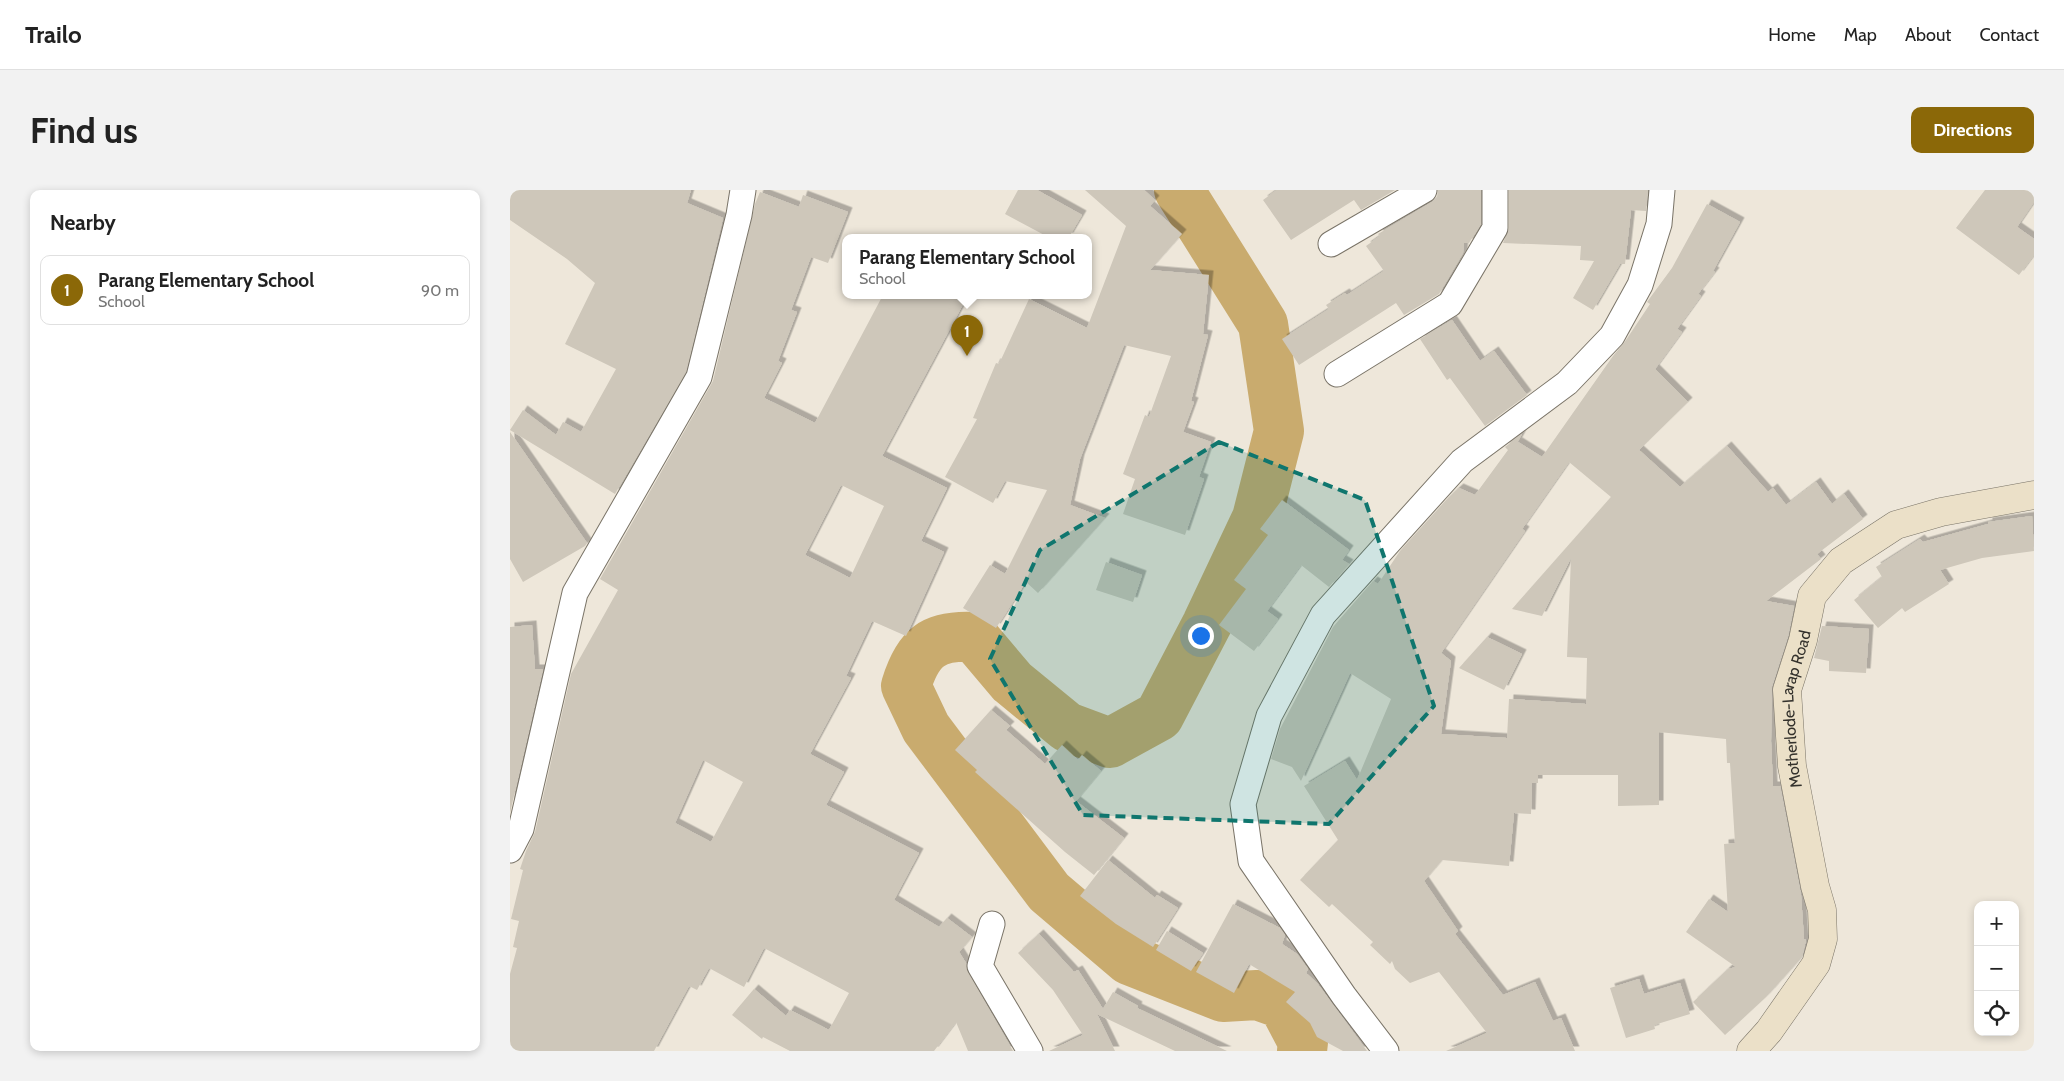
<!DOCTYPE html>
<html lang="en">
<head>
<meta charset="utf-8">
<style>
	:root { --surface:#fff; --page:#f2f2f2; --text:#222; --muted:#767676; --line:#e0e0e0; --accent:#8b6808 }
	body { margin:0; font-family:Cabin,sans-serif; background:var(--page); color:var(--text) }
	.controls { position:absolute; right:15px; bottom:15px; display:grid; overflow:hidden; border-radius:10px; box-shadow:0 2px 8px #0003 }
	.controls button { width:45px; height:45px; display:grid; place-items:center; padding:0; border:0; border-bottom:1px solid var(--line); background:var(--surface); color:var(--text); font:25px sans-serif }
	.you { position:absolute; left:690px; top:445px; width:18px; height:18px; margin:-12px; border:4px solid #fff; border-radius:50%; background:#1a73e8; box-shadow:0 0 0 8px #1a73e833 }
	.badge { display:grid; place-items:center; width:32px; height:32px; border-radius:50%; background:var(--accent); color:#fff; font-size:16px; font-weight:700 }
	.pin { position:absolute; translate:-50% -41px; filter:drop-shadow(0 1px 2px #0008) }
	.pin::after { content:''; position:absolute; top:26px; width:18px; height:15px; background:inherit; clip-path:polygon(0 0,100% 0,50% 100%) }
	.popup { position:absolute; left:332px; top:44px; width:250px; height:65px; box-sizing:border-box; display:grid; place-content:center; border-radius:10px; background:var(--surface); filter:drop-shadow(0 1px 4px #0005); font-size:16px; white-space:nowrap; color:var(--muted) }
	.popup b { font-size:19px; color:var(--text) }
	.popup::after { content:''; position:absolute; left:50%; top:100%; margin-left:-10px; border:10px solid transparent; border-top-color:var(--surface) }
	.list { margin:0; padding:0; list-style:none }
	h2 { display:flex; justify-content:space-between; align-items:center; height:65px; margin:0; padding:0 20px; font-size:21px }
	h2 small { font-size:16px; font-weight:400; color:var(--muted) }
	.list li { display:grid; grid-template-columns:32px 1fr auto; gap:15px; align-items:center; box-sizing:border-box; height:70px; margin:0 10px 10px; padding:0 10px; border:1px solid var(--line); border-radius:10px }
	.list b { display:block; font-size:19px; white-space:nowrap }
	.list p { margin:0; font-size:16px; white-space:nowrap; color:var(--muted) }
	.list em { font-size:16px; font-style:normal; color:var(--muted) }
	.icon { flex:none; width:28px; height:28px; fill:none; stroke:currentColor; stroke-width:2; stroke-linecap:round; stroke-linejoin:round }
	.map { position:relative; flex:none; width:1524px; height:861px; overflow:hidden; border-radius:10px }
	header { display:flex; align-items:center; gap:30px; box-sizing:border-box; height:70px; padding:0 25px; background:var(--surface); border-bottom:1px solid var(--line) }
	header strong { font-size:24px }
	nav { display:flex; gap:28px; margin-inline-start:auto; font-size:18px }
	.intro { display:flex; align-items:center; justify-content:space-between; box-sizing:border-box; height:120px; padding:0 30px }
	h1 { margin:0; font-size:35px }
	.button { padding:12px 22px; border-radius:10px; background:var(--accent); color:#fff; font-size:18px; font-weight:700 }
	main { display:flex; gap:30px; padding:0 30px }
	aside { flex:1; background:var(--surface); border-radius:10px; box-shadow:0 2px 8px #0003 }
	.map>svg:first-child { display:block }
</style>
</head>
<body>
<header>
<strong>Trailo</strong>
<nav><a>Home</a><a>Map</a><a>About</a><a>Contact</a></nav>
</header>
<div class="intro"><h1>Find us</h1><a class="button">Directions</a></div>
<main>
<aside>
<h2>Nearby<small></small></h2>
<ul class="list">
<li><span class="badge">1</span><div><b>Parang Elementary School</b><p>School</p></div><em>90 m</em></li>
</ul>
</aside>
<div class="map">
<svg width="1524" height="861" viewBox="0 0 1524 861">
	<defs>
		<filter id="shadow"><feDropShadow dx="4.5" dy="-4.5" stdDeviation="0" flood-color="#0004"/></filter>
	</defs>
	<rect width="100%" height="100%" fill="#eee7da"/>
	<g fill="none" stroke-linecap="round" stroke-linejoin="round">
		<path stroke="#c9ab6e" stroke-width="50" d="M669,0L753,134L769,241L747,328L697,434L649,526L600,553L557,537L502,492L464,447C423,445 408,457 396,496L416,538L539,702L619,770L713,807L747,805L773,814L793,852L792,861"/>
	</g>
	<path fill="#cec7ba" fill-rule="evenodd" filter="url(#shadow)" d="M0,0H181L177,13L213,28L176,182L105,304L0,240L13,220L46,245L53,232L71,242L106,179L55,154L85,93L57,69L0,30Z
		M508,0H527L572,25L559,47H538L495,24Z
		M575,0H634L645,10L640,16L672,44L640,80L699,85L693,144L698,145L681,211L684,212L673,242L701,252L689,287L694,289L675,345L613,324L625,289L613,284L635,225L639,227L661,166L614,155L570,269L560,315L595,328L528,403L516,392L486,438L453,418L480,375L495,384L537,300L495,291L483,313L435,287L467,229L463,228L486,173L489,174L519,109L577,138L616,36Z
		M767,0H885L851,20L844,10L781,50L753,10Z
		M928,0H971V34L959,53H954L953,63L929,104L894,125L886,113L789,175L772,149L819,119L816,115L835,103L837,105L874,81L856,56L870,46L868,44L922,12L927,7Z
		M999,0H1138L1136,21L1121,20L1115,74H1110L1083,120L1063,108L1084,71L1070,70L1071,56L993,53L999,38Z
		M1475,0H1524V12L1507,37L1524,49V65L1509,85L1446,38Z
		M250,2L289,17L293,5L338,22L318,73L301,67L281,120L287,122L268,171L272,173L254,208L305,233L373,105H458L372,266L437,298L411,351L434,362L396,446L362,431L336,486L341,488L300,564L334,582L316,615L409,663L384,710L429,737L437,728L462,747L449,762L456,773L458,783L503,861H458L446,832L424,861H280L253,847L252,849L222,825L244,799L276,826L280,820L319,840L339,803L254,758L234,797L199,778L187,800L179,796L144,861H0V784L7,758L3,757L9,731L1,729L13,680L10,679L16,661L25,642L61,484L108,400L90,389L203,191L245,14ZM331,295L374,316L340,388L295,365ZM193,570L233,592L201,652L165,633Z
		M1197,14L1230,32L1203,81L1205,82L1188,104L1191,106L1167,139L1172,142L1145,179L1178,212L1129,260L1170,297L1217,256L1258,302L1263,298L1276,315L1306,292L1322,314L1334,304L1353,329L1307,364L1311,369L1256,411L1284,416L1278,446L1262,496L1261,551L1263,596H1270L1291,705L1294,749L1296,750L1292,767L1256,807L1215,845L1183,812L1218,779L1226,777L1176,742L1199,709L1218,722L1214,654L1225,653L1220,573H1217L1216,549L1149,542V615L1108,616V585H1028V593H1022L1021,624L1004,623L999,676L932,670L914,691L948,741L945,744L993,805L1025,792L1043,831L1051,828L1065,861H936L977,843L929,782L900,793L885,779L882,771L880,774L860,755L863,752L822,714L819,717L790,690L828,650L794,596L835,571L847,590L881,509L840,483L791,591L782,577L761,569L770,539L823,437L863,391L868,394L890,361L939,307L949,298L965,305L998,260L995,257L1012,244L1007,253L1008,252L1032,267L1103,166L1114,153L1140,114L1137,112L1162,78ZM1059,272L1101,307L1002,419L1032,426L1061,368L1057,467L1077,468L1076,514L999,509L997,548L931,544L941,471L931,463L1015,341L1012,339Z
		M942,130L970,171L984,161L1017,205L975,236L940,188L937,190L910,149Z
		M0,242L77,353L75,356L13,392L0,369Z
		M772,310L839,360L832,370L839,374L819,397L791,375L757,421L768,429L744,461L709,435L736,399L724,390L758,345L750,339Z
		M1522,326L1524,361L1472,368L1430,380L1439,394L1395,422L1392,418L1368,438L1344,410L1372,387L1366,377L1410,349L1413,352L1478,334V332Z
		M596,372L632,385L623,412L586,400Z
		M22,435L25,479H33L0,623V437Z
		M1312,436L1359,439L1356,483L1319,481V471L1304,468Z
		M977,447L1012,464L994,500L949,478Z
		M481,520L500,536L496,540L535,574L552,555L568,570L572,565L591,581L566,611L614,648L584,685L555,662L465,582L467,580L445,560Z
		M598,670L645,708L647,705L668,718L643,757L606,734L570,706Z
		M723,714L770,738L775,745L772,754L787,764L798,779L796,783L807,793L857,861H833L807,847L800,833L776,812L785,802L739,774L724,803L686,782Z
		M657,741L693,763L681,781L646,760Z
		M529,744L564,782L568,780L593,819L603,802L628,816L627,818L717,861H665L587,824L605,861H539L573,845L543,800L508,763Z
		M1129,789L1134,804L1170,793L1180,824L1144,835L1145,839L1116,848L1100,798Z"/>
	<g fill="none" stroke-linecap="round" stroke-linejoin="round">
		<defs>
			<path id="street" d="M821,54L914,0
				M827,184L940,114L985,38V0
				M0,660L11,639L65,403L189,187L229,25L233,0
				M482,734L470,776L520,861
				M876,861L834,806L741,671L733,614L759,526L813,425L952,271L1057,193L1102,146L1130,95L1149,34L1152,0"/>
			<g id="secondary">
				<path id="s1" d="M1241,861L1259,841L1306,774L1313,749L1312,720L1305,696L1282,576L1277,500L1293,450L1302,406L1331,371L1386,335L1431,322L1524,305"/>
			</g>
		</defs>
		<use href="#street" stroke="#7a7468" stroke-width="27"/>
		<use href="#secondary" stroke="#7a7468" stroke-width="29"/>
		<use href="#street" stroke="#fff" stroke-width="25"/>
		<use href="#secondary" stroke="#ebe0c8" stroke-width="28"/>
	</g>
	<path fill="#0f766e" fill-opacity="0.2" stroke="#0f766e" stroke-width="4" stroke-dasharray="10 6" stroke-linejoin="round" d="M709,252L855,310L924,516L819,634L573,625L480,469L530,360Z"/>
	<g text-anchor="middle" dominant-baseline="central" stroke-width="5" stroke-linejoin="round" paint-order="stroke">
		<g font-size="16" fill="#34322d" stroke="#fbf4e7">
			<text stroke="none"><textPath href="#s1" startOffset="369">Motherlode-Larap Road</textPath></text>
		</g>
	</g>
</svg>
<div class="controls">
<button>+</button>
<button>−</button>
<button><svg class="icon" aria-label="locate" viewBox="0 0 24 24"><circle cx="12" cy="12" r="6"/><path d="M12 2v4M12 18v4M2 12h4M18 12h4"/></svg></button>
</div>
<div class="you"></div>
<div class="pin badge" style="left:457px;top:166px">1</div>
<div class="popup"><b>Parang Elementary School</b>School</div>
</div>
</main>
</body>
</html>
